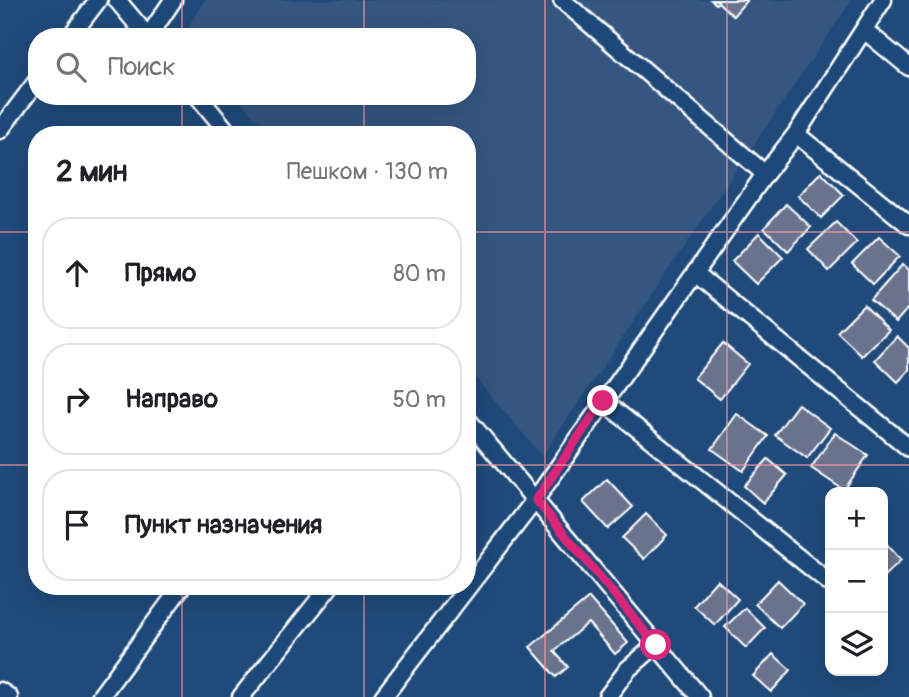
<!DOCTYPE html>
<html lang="ru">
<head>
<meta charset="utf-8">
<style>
	:root { --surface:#fff; --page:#f6f6f6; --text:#202124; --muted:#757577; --line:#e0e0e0 }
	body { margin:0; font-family:Pangolin,sans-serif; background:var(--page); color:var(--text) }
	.controls { position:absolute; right:21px; bottom:21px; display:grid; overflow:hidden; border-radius:14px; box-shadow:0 7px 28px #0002 }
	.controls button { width:63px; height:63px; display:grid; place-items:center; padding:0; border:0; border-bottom:2px solid var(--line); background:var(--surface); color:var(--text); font:35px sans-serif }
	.stop { position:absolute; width:21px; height:21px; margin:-16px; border:5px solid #db2777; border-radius:50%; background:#fff }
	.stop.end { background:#db2777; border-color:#fff; box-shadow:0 2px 7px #0008 }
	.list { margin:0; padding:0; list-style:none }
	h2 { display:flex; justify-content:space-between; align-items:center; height:91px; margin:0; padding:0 28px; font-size:30px }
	h2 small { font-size:23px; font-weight:400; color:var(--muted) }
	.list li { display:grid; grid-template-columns:46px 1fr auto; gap:21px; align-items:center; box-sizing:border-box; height:112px; margin:0 14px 14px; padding:0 14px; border:2px solid var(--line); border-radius:28px }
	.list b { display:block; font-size:26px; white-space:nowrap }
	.list em { font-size:23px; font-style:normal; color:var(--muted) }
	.icon { flex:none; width:38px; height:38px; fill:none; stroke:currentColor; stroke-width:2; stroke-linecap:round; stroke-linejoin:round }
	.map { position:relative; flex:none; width:909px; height:697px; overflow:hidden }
	.search { position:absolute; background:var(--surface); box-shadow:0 7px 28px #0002; left:28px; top:28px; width:448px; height:77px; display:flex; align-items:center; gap:18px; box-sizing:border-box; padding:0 24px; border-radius:28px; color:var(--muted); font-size:26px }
	.panel { position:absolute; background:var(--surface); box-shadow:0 7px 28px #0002; left:28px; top:126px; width:448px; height:469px; border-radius:28px }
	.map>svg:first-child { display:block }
</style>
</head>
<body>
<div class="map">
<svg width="909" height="697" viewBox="0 0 909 697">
	<rect width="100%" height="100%" fill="#1f4a7a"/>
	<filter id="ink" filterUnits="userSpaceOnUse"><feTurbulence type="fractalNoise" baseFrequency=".0143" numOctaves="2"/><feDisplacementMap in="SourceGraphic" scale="14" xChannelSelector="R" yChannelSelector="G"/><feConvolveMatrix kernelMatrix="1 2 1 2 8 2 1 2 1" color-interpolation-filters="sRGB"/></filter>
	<g filter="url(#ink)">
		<path fill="#365680" d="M205,0H852L542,456L467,368V135H270L237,96H467V37H187L184,33Z"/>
		<path fill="#6b738d" stroke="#fff" stroke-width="2" d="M711,0H747L733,16L718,2L716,4Z
			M821,172L844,195L821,218L798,196Z
			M786,204L811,227L788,251L764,228Z
			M836,222L857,243L829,271L808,249Z
			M759,233L783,257L756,284L732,261Z
			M879,237L900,256L873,284L852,264Z
			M903,264L909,270V307L896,322L871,300Z
			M864,305L889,330L862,356L837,332Z
			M897,336L909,348V370L898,382L875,360Z
			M723,343L748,364L720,399L694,378Z
			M798,404L830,428L807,458L775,435Z
			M737,414L768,436L743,471L712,449Z
			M835,433L868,455L844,490L811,468Z
			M768,459L787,475L763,503L744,486Z
			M607,479L633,507L608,529L583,502Z
			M646,514L667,535L644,559L622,538Z
			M883,540L901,560L883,577Z
			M717,580L738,599L715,625L694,606Z
			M778,580L803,604L780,628L755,604Z
			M589,598L628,643L615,654L588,623L554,651L568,667L556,677L530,647Z
			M745,608L765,628L746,648L725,627Z
			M773,654L791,670L771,692L753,676Z"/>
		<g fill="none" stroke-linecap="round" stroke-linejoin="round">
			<defs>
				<path id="minor" d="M117,0L148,37
					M562,0L765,174
					M864,30L909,67
					M70,37L98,0
					M148,37L173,0
					M198,96L230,135
					M0,130L37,81
					M796,134L909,225
					M695,273L909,448
					M603,401L830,583
					M467,419L700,697
					M0,691L9,697
					M100,697L182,586
					M241,697L330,586
					M383,697L535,500L765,174L796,134L883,0
					M607,697L628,669L656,645"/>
			</defs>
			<use href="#minor" stroke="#fff" stroke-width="21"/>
			<use href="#minor" stroke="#1f4a7a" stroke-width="16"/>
		</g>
	</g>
	<g fill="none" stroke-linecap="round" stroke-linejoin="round" filter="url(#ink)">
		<path stroke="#db2777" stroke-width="9" d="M603,401L536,500L656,645"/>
	</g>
	<path fill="none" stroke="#ff9aa2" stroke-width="2" stroke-opacity="0.55" d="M182,0V37M364,0V37M545,0V697M727,0V697M182,96V135M364,96V135M0,232H37M467,232H909M0,465H37M467,465H909M182,586V697M364,586V697"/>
</svg>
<div class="controls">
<button>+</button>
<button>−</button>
<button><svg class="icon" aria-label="layers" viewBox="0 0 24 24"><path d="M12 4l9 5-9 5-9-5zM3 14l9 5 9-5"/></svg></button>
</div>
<div class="stop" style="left:656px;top:645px"></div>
<div class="stop end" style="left:603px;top:401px"></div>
<div class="search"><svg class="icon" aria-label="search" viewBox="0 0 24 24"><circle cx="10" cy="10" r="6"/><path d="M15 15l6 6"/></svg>Поиск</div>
<section class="panel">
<h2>2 мин<small>Пешком · 130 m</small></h2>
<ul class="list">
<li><svg class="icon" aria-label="ahead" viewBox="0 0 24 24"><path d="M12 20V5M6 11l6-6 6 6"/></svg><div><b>Прямо</b></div><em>80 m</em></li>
<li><svg class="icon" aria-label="right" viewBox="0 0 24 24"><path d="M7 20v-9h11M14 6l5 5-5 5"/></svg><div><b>Направо</b></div><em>50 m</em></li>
<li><svg class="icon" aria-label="arrive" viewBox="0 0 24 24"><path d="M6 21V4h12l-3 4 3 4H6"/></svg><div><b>Пункт назначения</b></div></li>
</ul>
</section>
</div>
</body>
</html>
